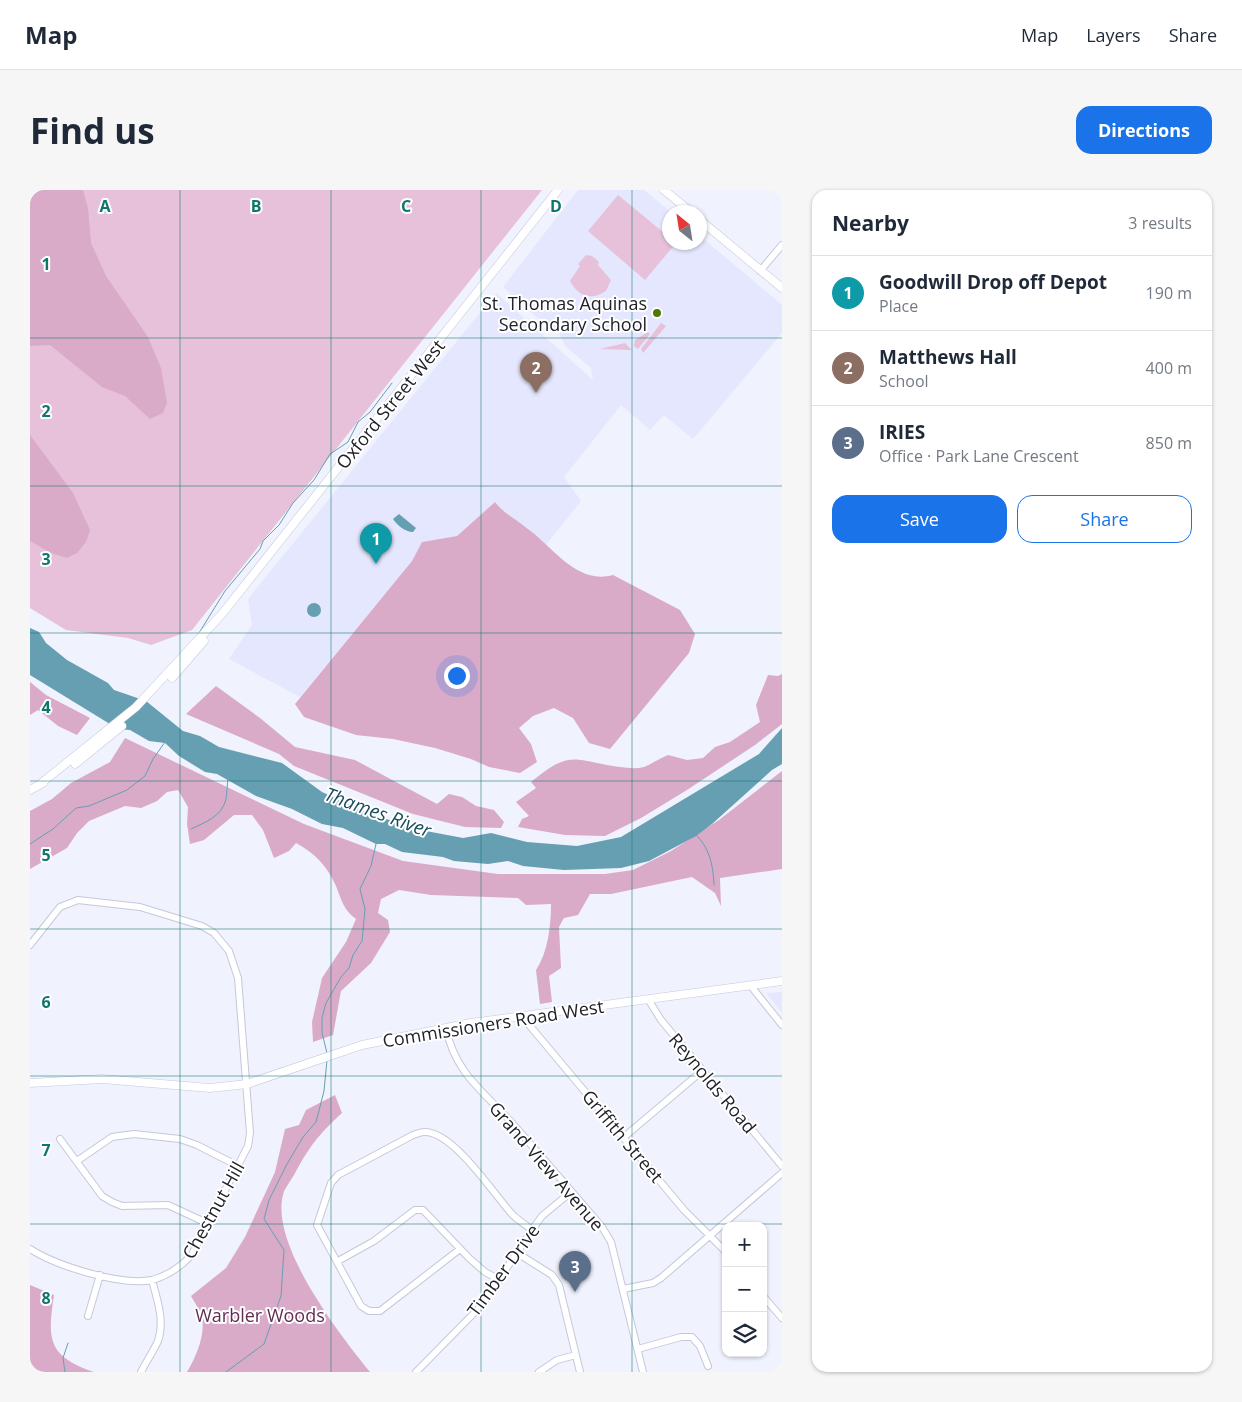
<!DOCTYPE html>
<html lang="en">
<head>
<meta charset="utf-8">
<style>
	:root { --surface:#fff; --page:#f6f6f7; --text:#1f2937; --muted:#747a83; --line:#e0e1e3; --accent:#1a73e8 }
	body { margin:0; font-family:"Open Sans",sans-serif; background:var(--page); color:var(--text) }
	.controls { position:absolute; right:15px; bottom:15px; display:grid; overflow:hidden; border-radius:10px; box-shadow:0 1px 4px #0004 }
	.controls button { width:45px; height:45px; display:grid; place-items:center; padding:0; border:0; border-bottom:1px solid var(--line); background:var(--surface); color:var(--text); font:25px sans-serif }
	.compass { position:absolute; left:632px; top:15px; width:45px; height:45px; border-radius:50%; background:var(--surface); box-shadow:0 1px 4px #0004; rotate:330deg }
	.you { position:absolute; left:426px; top:485px; width:18px; height:18px; margin:-12px; border:4px solid #fff; border-radius:50%; background:#1a73e8; box-shadow:0 0 0 8px #1a73e833 }
	.badge { display:grid; place-items:center; width:32px; height:32px; border-radius:50%; background:var(--accent); color:#fff; font-size:16px; font-weight:700 }
	.pin { position:absolute; translate:-50% -41px; filter:drop-shadow(0 1px 2px #0008) }
	.pin::after { content:''; position:absolute; top:26px; width:18px; height:15px; background:inherit; clip-path:polygon(0 0,100% 0,50% 100%) }
	.list { margin:0; padding:0; list-style:none }
	h2 { display:flex; justify-content:space-between; align-items:center; height:65px; margin:0; padding:0 20px; font-size:21px }
	h2 small { font-size:16px; font-weight:400; color:var(--muted) }
	.list li { display:grid; grid-template-columns:32px 1fr auto; gap:15px; align-items:center; box-sizing:border-box; height:75px; padding:0 20px; border-top:1px solid var(--line) }
	.list b { display:block; font-size:19px; white-space:nowrap }
	.list p { margin:0; font-size:16px; white-space:nowrap; color:var(--muted) }
	.list em { font-size:16px; font-style:normal; color:var(--muted) }
	.actions { display:flex; gap:10px; padding:15px 20px }
	.actions a { flex:1; padding:11px 0; border:1px solid var(--accent); border-radius:15px; text-align:center; font-size:18px; color:var(--accent) }
	.actions .main { background:var(--accent); color:#fff }
	.icon { flex:none; width:28px; height:28px; fill:none; stroke:currentColor; stroke-width:2; stroke-linecap:round; stroke-linejoin:round }
	.map { position:relative; flex:none; width:752px; height:1182px; overflow:hidden; border-radius:15px }
	header { display:flex; align-items:center; gap:30px; box-sizing:border-box; height:70px; padding:0 25px; background:var(--surface); border-bottom:1px solid var(--line) }
	header strong { font-size:24px }
	nav { display:flex; gap:28px; margin-inline-start:auto; font-size:18px }
	.intro { display:flex; align-items:center; justify-content:space-between; box-sizing:border-box; height:120px; padding:0 30px }
	h1 { margin:0; font-size:35px }
	.button { padding:12px 22px; border-radius:15px; background:var(--accent); color:#fff; font-size:18px; font-weight:700 }
	main { display:flex; gap:30px; padding:0 30px }
	aside { flex:1; background:var(--surface); border-radius:15px; box-shadow:0 1px 4px #0004 }
	.map>svg:first-child { display:block }
</style>
</head>
<body>
<header>
<strong>Map</strong>
<nav><a>Map</a><a>Layers</a><a>Share</a></nav>
</header>
<div class="intro"><h1>Find us</h1><a class="button">Directions</a></div>
<main>
<div class="map">
<svg width="752" height="1182" viewBox="0 0 752 1182">
	<rect width="100%" height="100%" fill="#f0f2fe"/>
	<path fill="#e4e7fd" d="M548,0H614L641,22L640,52H670V46L752,115V143L663,249L634,225L620,240L591,215L534,287L551,311L516,355L499,339L471,320L465,312L427,346L392,352L382,371L270,507L199,469L222,435L218,409L466,103L563,190L561,178L536,157L529,143L512,132L473,97Z
		M752,802V823L736,803Z"/>
	<path fill="#e6c1d9" d="M0,0H512L162,440L121,455L98,448L36,440L0,418Z
		M588,5L639,47L640,52L646,53L615,90L558,41Z
		M556,65L562,66L569,72L568,75L581,90L576,101C561,111 548,106 540,91L550,76L548,74Z
		M631,133L636,136L613,163L611,159Z
		M618,142L620,144L608,159L604,156L605,150Z
		M595,153L602,160L570,159Z"/>
	<path fill="#d9abc9" d="M0,0H53L58,18L61,53L76,86L118,147L131,178L137,213L133,223L120,229L95,206L72,197L20,155L0,156Z
		M0,245L43,303L60,340L56,352L47,363L37,368L21,363L0,351Z
		M465,312C474,324 487,330 498,339C524,358 547,395 583,385L650,420L665,444L659,463L580,559L559,553L543,528L524,518L503,526L489,538L501,554L507,572L490,583L459,577L441,569L405,558L363,549L326,545L274,527L265,514L382,371L392,352L427,346Z
		M752,484V534L725,555L657,600L611,628L575,646L535,645L488,637L492,629L499,626L486,612L506,598L501,592C542,558 544,571 590,577C598,578 606,579 614,577C622,574 630,568 638,565L657,570L673,568L685,557L700,552L730,532L726,515L738,485L748,486Z
		M0,492L16,505L60,528L47,545L28,536L8,520L0,525Z
		M186,496L230,528L265,557L325,570L407,614L419,604L432,607L446,616L464,620L474,632L471,638L435,637L383,624L264,576L249,564L156,524Z
		M95,548L274,634L373,671L468,684H575L603,680L641,661L689,630L752,581V679L690,688L691,716L685,703L662,687L581,704H560L548,725L534,728L529,737L531,778L519,786L522,812L510,814L506,780C518,762 521,736 521,714L496,715L488,708L401,705L369,700L351,709L348,723L358,730L360,742L341,773L311,801L303,845L283,852L282,832L292,788L316,752L326,729C314,721 311,709 306,696C297,676 285,663 266,653L259,661L244,668L233,640L222,625H204L174,650L160,654L157,634L158,617L148,600L137,602L127,611L111,618L95,616L59,631L47,643L37,658L0,679V621L22,609L41,593L80,572Z
		M305,905L312,923C288,945 279,957 264,985C260,992 254,999 253,1005C240,1055 310,1145 340,1182H157C166,1167 177,1142 171,1124C169,1118 164,1112 161,1106L196,1078L215,1047L245,982L255,939L269,935L276,920Z
		M0,1095L24,1105C17,1150 18,1166 64,1182H0Z"/>
	<path fill="#669fb2" d="M369,324L386,338L383,342C375,342 367,335 363,329Z
		M277 420a7 7 0 1 1 14 0a7 7 0 1 1-14 0Z
		M0,438L9,442L16,453L37,470L78,493L84,500L116,511L153,541L170,546L189,557L252,573L292,602L343,625L396,641L433,648L461,643L497,652L547,656L591,647L729,564L752,538V574L742,580L682,634L666,646L619,671L591,678L534,680L493,676L478,671L458,674L424,671L413,667L372,662L355,654H346L313,638L292,634L262,619L226,606L187,584L175,582L149,566L135,553L119,551L100,540L88,539L0,485Z"/>
	<g fill="none" stroke-linecap="round" stroke-linejoin="round">
		<path stroke="#669fb2" stroke-width="1" d="M169,443L195,401L230,359L233,351L249,335L263,313L284,290L300,264L318,252L328,232L340,222L362,193
			M161,639C175,632 192,627 196,609C197,602 197,596 198,589
			M665,644C680,658 683,675 684,695
			M0,654L23,639L46,618L59,616L97,600L115,586L123,569L135,552
			M297,863L292,843V828L296,813L311,787L319,778L323,765L332,751L335,719L330,699L341,676L346,654
			M35,1182L33,1168L38,1153
			M196,1182L234,1154L251,1106L254,1060L234,1029L239,1010L257,974L273,947L286,932L294,901L297,870"/>
		<defs>
			<path id="minor" d="M730,81L752,55
				M0,755L30,717L48,710L110,717L172,736L184,743L199,761L208,788L220,943L218,956L161,1066C150,1077 137,1086 122,1090C90,1096 27,1076 0,1059
				M720,795L752,835
				M618,809L631,830L752,976
				M498,825L500,836L654,1020L696,1062
				M416,838C425,883 453,901 482,933C512,967 542,1002 572,1037L581,1052L613,1182
				M594,947L672,881
				M30,949L72,1006L82,1012L92,1016L138,1015L179,1034
				M47,971L82,947L104,944L150,949L167,955L208,976
				M430,1059L350,1121H339L331,1116L287,1035L301,993L308,985L383,945C386,944 391,942 394,942C423,941 463,1003 481,1023C486,1029 495,1034 502,1040
				M487,1063L522,1085L529,1095L550,1182
				M308,1071L344,1051L385,1020H393L439,1068L455,1082L470,1090
				M593,1099L623,1093L631,1088L752,983
				M733,1106L752,1128
				M58,1126L70,1085
				M608,1159L651,1147H662L670,1156L678,1176
				M111,1182C116,1172 123,1162 128,1151C135,1131 127,1109 122,1090
				M386,1182L452,1115L502,1040L512,1026L541,1002
				M509,1182L527,1170L546,1165"/>
			<path id="major" d="M634,0L661,22
				M670,30L752,98
				M142,488L174,451
				M45,574L92,536
				M9,595L106,517L192,424L528,0
				M0,600L13,593
				M0,893L72,889L180,898L217,894L332,855L441,833L752,791"/>
		</defs>
		<use href="#minor" stroke="#c5c8db" stroke-width="8"/>
		<use href="#major" stroke="#c5c8db" stroke-width="9"/>
		<use href="#minor" stroke="#fff" stroke-width="6"/>
		<use href="#major" stroke="#fff" stroke-width="8"/>
	</g>
	<path fill="none" stroke="#0f766e" stroke-width="1" stroke-opacity="0.55" d="M150,0V1182M301,0V1182M451,0V1182M602,0V1182M0,148H752M0,296H752M0,443H752M0,591H752M0,739H752M0,886H752M0,1034H752"/>
	<circle fill="#4b7b03" stroke="#fff" stroke-width="2" cx="627" cy="123" r="5"/>
	<g text-anchor="middle" dominant-baseline="central" stroke-width="4" stroke-linejoin="round" paint-order="stroke">
		<g font-size="18" fill="#212229" stroke="#fff" text-anchor="end">
			<text x="617" y="113">St. Thomas Aquinas<tspan x="617" dy="21">Secondary School</tspan></text>
		</g>
		<g font-size="18" fill="#212229" stroke="#fff">
			<text transform="translate(360 214) rotate(-51)">Oxford Street West</text>
			<text transform="translate(463 833) rotate(-9)">Commissioners Road West</text>
			<text transform="translate(683 893) rotate(50)">Reynolds Road</text>
			<text transform="translate(593 946) rotate(50)">Griffith Street</text>
			<text transform="translate(517 976) rotate(49)">Grand View Avenue</text>
			<text transform="translate(183 1020) rotate(-61)">Chestnut Hill</text>
			<text transform="translate(473 1080) rotate(-54)">Timber Drive</text>
		</g>
		<g font-size="18" fill="#622b52" stroke="#fff">
			<text x="230" y="1125">Warbler Woods</text>
		</g>
		<g font-size="19" font-style="italic" fill="#1a4c5b" stroke="#fff">
			<text transform="translate(348 622) rotate(20)">Thames River</text>
		</g>
	</g>
	<g font-size="16" text-anchor="middle" font-weight="bold" fill="#0f766e" stroke="#fff" stroke-width="4" stroke-linejoin="round" paint-order="stroke">
		<text x="75" y="22">A</text>
		<text x="226" y="22">B</text>
		<text x="376" y="22">C</text>
		<text x="526" y="22">D</text>
		<text x="16" y="80">1</text>
		<text x="16" y="227">2</text>
		<text x="16" y="375">3</text>
		<text x="16" y="523">4</text>
		<text x="16" y="671">5</text>
		<text x="16" y="818">6</text>
		<text x="16" y="966">7</text>
		<text x="16" y="1114">8</text>
	</g>
</svg>
<div class="controls">
<button>+</button>
<button>−</button>
<button><svg class="icon" aria-label="layers" viewBox="0 0 24 24"><path d="M12 4l9 5-9 5-9-5zM3 14l9 5 9-5"/></svg></button>
</div>
<svg class="compass" viewBox="-18 -18 36 36"><path d="M0-13l5 13h-10z" fill="#e53935"/><path d="M0 13l5-13h-10z" fill="#747a83"/></svg>
<div class="you"></div>
<div class="pin badge" style="left:346px;top:374px;background:#0f9aa8">1</div>
<div class="pin badge" style="left:506px;top:203px;background:#8d6e63">2</div>
<div class="pin badge" style="left:545px;top:1102px;background:#5c6f8a">3</div>
</div>
<aside>
<h2>Nearby<small>3 results</small></h2>
<ul class="list">
<li><span class="badge" style="background:#0f9aa8">1</span><div><b>Goodwill Drop off Depot</b><p>Place</p></div><em>190 m</em></li>
<li><span class="badge" style="background:#8d6e63">2</span><div><b>Matthews Hall</b><p>School</p></div><em>400 m</em></li>
<li><span class="badge" style="background:#5c6f8a">3</span><div><b>IRIES</b><p>Office · Park Lane Crescent</p></div><em>850 m</em></li>
</ul>
<div class="actions"><a class="main">Save</a><a>Share</a></div>
</aside>
</main>
</body>
</html>
